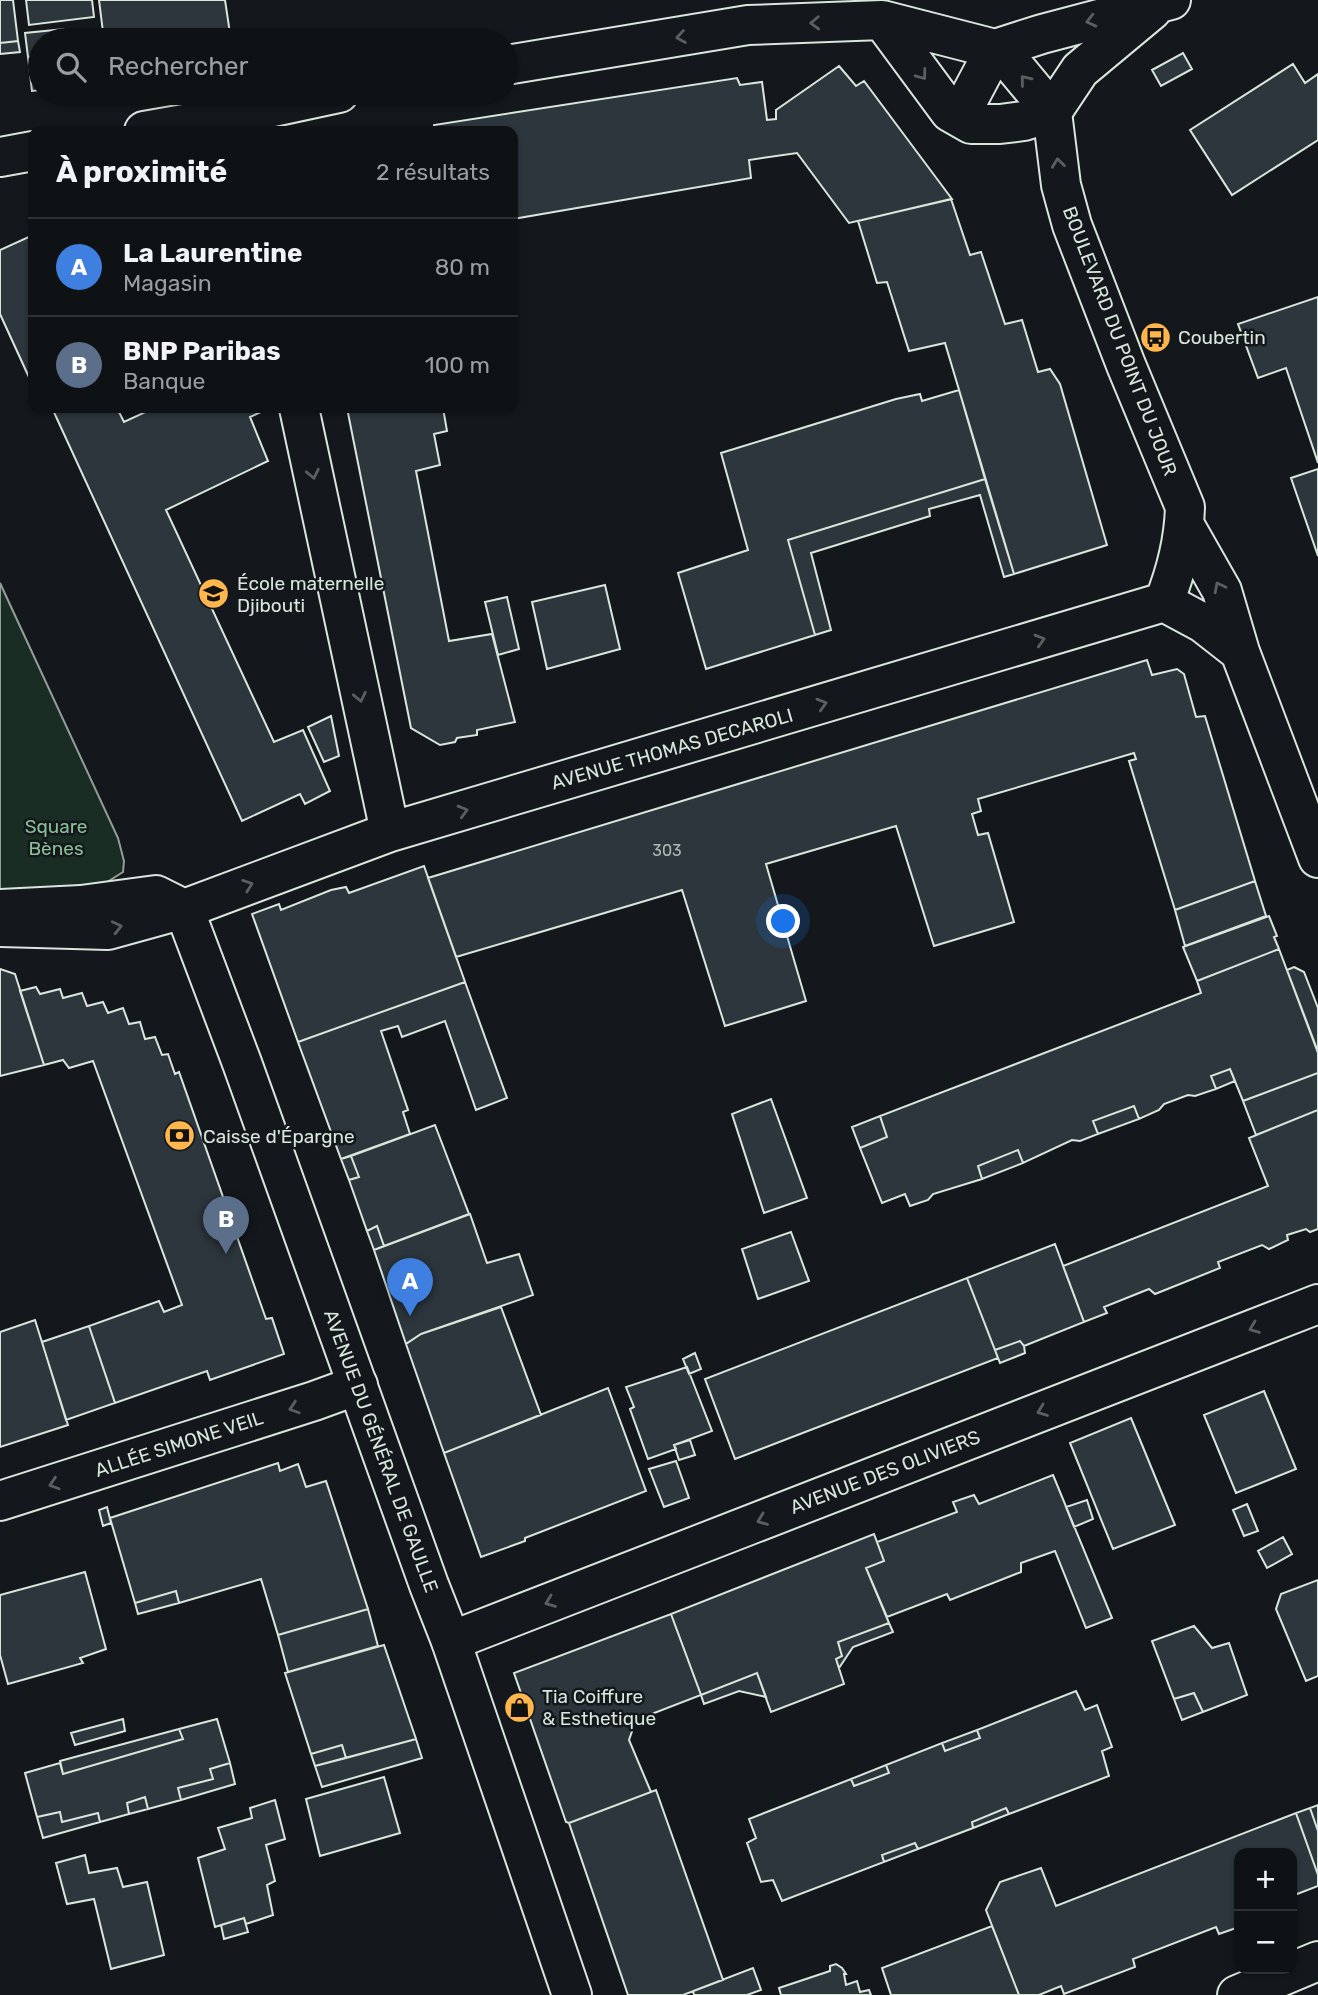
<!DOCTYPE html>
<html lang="fr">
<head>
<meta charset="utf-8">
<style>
	:root { --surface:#0f1215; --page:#181b1e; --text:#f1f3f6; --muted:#9b9ea0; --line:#2f3234; --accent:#0f766e }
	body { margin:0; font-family:Rubik,sans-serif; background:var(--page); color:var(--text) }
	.controls { position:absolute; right:21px; bottom:21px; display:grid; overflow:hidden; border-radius:14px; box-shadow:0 2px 5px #0004 }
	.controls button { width:63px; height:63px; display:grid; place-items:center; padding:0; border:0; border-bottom:2px solid var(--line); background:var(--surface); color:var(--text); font:35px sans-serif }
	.you { position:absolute; left:784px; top:922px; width:24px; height:24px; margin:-18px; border:5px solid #fff; border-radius:50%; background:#1a73e8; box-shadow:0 0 0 10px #1a73e833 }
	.badge { display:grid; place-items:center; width:46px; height:46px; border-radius:50%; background:var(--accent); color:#fff; font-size:23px; font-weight:700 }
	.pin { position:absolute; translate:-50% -58px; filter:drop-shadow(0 2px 4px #0008) }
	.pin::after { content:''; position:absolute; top:37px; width:24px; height:21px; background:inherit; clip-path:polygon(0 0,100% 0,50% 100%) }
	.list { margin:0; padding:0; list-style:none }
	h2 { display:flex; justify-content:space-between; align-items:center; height:91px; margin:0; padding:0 28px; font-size:30px }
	h2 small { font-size:23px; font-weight:400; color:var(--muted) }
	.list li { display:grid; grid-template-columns:46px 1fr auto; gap:21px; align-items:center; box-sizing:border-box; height:98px; padding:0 28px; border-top:2px solid var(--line) }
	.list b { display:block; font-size:26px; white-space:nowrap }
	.list p { margin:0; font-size:23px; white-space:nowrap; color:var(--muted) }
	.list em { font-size:23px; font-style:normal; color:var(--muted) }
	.icon { flex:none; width:38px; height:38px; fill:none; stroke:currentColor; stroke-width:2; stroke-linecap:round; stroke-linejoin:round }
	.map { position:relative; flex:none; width:1318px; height:1995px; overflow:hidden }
	.search { position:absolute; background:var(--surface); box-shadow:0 2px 5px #0004; left:28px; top:28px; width:490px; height:77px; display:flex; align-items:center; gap:18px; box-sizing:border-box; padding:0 24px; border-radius:38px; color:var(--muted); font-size:26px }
	.panel { position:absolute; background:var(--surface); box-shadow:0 2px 5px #0004; left:28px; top:126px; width:490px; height:287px; border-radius:14px }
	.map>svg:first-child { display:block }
</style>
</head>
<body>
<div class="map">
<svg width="1318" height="1995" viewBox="0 0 1318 1995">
	<rect width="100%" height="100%" fill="#14181c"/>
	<path fill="#1a2d24" stroke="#939e99" stroke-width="2" d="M0,583L118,838L124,861L123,872L96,889L0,892Z"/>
	<path fill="#2c363c" stroke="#d8e6dc" stroke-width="2" d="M0,0H13L18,41L0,43Z
		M26,0H92L94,17L29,25Z
		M99,0H225L231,40H104Z
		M64,29L65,40H40V55L28,57L25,33Z
		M18,41L20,52L0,54V43Z
		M1183,53L1192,69L1161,86L1152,70Z
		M40,55V90L32,91L28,57Z
		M1293,64L1305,83L1318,74V140L1232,195L1190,130Z
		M839,66L856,86L864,81L952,199L849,223L797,153L749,160L751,178L513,219V131H434V125L737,78L740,85L762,82L767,120L776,119V110Z
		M951,199L970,255L981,252L1005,324L1022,320L1038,372L1050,369L1060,384L1107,545L1014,574L945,343L909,351L887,282L877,283L858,221Z
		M33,235V386L0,314V250Z
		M1318,297V463L1286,368L1258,378L1238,324Z
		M959,390L985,479L788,540L815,635L706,669L678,573L748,550L721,453L896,399L920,394L922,401Z
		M52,408H117L124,422L154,408H259L261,412L250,417L268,461L166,510L274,742L303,730L330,791L305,804L300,794L242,821Z
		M347,408H443L447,431L434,434L440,465L416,471L449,641L492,634L515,722L477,730V735L457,738L455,742L440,745L411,728Z
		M1318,469V556L1291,478Z
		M985,479L1014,574L1004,577L980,495L929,509L930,516L811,553L831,630L815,635L788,540Z
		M605,585L620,649L547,669L532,602Z
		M507,597L519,649L498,655L485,602Z
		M1147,660L1152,675L1177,669L1184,674L1196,717L1205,716L1255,881L1175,910L1129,761L1136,759L1134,753L978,799L981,811L972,814L978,835L988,833L1014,922L934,946L896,826L766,864L806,1001L725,1026L682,890L456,957L428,878Z
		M331,716L339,756L324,762L308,727Z
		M424,866L465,982L298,1042L252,914L279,904L281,910L331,890L346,887L349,893Z
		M1255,881L1266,916L1185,946L1175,910Z
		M1269,916L1277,936L1274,937L1279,949L1197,981L1183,947Z
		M1279,949L1318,1053V1073L1243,1101L1230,1069L1211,1076L1216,1089L1195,1096L1188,1095L1164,1104L1159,1110L1139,1119L1134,1106L1093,1121L1098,1134L1080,1141L1072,1140L1023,1163L1018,1150L978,1166L982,1179L933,1194L928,1200L910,1206L905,1194L882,1203L860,1148L887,1137L880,1116L1201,993L1197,981Z
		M1294,967L1304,972L1318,1008V1048L1317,1049L1287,970Z
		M0,969L15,974L44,1065L0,1076Z
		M465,982L507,1098L476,1110L445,1021L402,1037L398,1026L381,1031L408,1110L403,1112L410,1134L341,1159L298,1042Z
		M36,987L40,994L60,989L63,998L82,993L87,1006L103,1002L108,1013L123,1008L129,1024L140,1022L145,1039L155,1037L162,1055L168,1054L175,1074L179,1072L266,1319L272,1318L284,1354L210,1380L207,1371L115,1403L89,1326L159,1301L164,1312L182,1305L93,1061L69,1068L63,1060L44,1065L20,991Z
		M1230,1069L1235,1081L1216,1089L1211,1076Z
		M1318,1073V1110L1256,1135L1243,1101Z
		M771,1099L807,1198L764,1213L732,1114Z
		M1134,1106L1139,1119L1098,1134L1093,1121Z
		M1318,1110V1229L1310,1232L1306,1229L1287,1235L1288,1240L1269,1249L1262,1245L1218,1262L1220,1268L1155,1294L1149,1289L1104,1307L1107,1313L1084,1322L1063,1266L1268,1186L1249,1138Z
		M880,1116L887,1137L860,1148L852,1127Z
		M435,1125L469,1214L384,1246L377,1226L367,1231L349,1180L359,1177L351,1156Z
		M1018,1150L1023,1163L982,1179L978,1166Z
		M351,1156L359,1177L349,1180L341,1159Z
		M470,1214L487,1263L519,1254L533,1295L421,1334L406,1344L374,1250Z
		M377,1226L384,1246L374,1250L367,1231Z
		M791,1232L809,1281L758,1299L742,1249Z
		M1055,1244L1084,1322L1024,1346L1020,1341L995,1350L967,1278Z
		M967,1278L998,1358L735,1459L705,1379Z
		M501,1307L541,1415L444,1453L406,1344L421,1334Z
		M35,1320L68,1425L0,1447V1332Z
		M89,1326L115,1403L66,1420L42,1342Z
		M1020,1341L1024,1346L1025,1353L1000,1363L995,1350Z
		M695,1353L701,1369L689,1374L683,1359Z
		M687,1367L712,1431L674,1445L676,1449L648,1459L630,1409L634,1407L626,1387Z
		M608,1388L646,1491L525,1538V1541L481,1557L444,1453Z
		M1264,1391L1296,1469L1236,1493L1204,1415Z
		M1131,1418L1175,1525L1113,1549L1070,1443Z
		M690,1440L695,1455L679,1460L674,1445Z
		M676,1461L689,1498L664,1507L649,1469Z
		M278,1463L280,1471L298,1464L306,1487L326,1481L368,1609L278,1635L261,1579L179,1603L176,1591L135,1603L110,1518Z
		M1053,1475L1112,1618L1086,1628L1055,1551L1021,1563V1572L950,1600L947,1594L887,1617L866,1568L884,1561L877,1542L957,1512L953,1502L974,1495L979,1504Z
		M1087,1500L1093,1519L1074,1527L1066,1507Z
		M1247,1504L1258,1531L1244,1536L1233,1510Z
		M107,1507L111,1523L103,1526L99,1510Z
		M874,1534L884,1561L866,1568L889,1623L838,1642L842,1656L836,1659L844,1684L771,1712L757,1673L701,1695L671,1614Z
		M1283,1537L1292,1554L1267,1568L1258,1551Z
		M85,1572L106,1649L80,1658L83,1663L8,1684L0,1655V1595Z
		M1318,1580V1676L1306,1681L1276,1609L1281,1594Z
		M176,1591L179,1603L138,1614L135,1603Z
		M368,1609L378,1646L288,1672L278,1635Z
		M671,1614L701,1695L636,1720L629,1740L651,1792L569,1823L566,1822L514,1673Z
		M889,1623L893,1632L853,1647L839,1668L836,1659L842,1656L838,1642Z
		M1194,1626L1212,1648L1229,1643L1247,1695L1203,1712L1194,1693L1174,1699L1152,1641Z
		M384,1645L416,1739L346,1758L342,1745L311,1754L285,1673Z
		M757,1673L766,1697L739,1691L704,1704L701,1695Z
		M1076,1691L1085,1710L1097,1705L1112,1747L1102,1751L1109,1776L1009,1814L1006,1808L972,1822L973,1828L918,1849L915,1843L882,1855L884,1862L782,1901L773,1880L761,1882L747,1843L756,1838L749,1819L851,1779L854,1786L889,1773L886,1765L942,1743L945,1751L980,1738L977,1730Z
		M1194,1693L1203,1712L1182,1720L1174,1699Z
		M123,1719L125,1731L75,1745L71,1733Z
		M217,1719L230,1763L210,1769L213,1779L178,1788L181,1800L148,1809L145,1797L127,1803L129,1814L100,1822L98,1813L62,1822L60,1812L37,1817L25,1773L60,1763L63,1774L183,1739L179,1729Z
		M179,1729L183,1739L63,1774L60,1761Z
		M977,1730L980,1738L945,1751L942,1743Z
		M416,1739L422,1758L322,1787L315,1766Z
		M342,1745L346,1758L315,1766L311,1754Z
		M230,1763L235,1784L181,1800L178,1788L213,1779L210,1769Z
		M886,1765L889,1773L854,1786L851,1779Z
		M384,1777L400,1833L320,1856L306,1799Z
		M656,1790L723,1980L683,1995H628L569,1823Z
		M145,1797L148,1809L129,1814L127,1803Z
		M275,1800L285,1839L266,1845L275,1881L267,1885L273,1915L246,1924L244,1918L215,1927L198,1858L225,1849L218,1828L252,1818L250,1808Z
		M1318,1805V1831L1310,1808Z
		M1006,1808L1009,1814L973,1828L972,1822Z
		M1310,1808L1318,1831V1875L1296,1813Z
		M60,1812L62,1822L98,1813L100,1822L43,1838L37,1817Z
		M1296,1813L1318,1875V1886L1292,1896V1853H1239V1927L1219,1934L1216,1927L1133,1959L1135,1967L1064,1994L1061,1986L1039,1995H1019L986,1910L1000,1882L1041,1868L1056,1906Z
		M915,1843L918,1849L884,1862L882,1855Z
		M85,1855L89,1873L117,1868L123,1887L147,1882L164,1955L111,1969L94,1899L67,1904L56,1863Z
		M244,1918L248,1932L224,1939L221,1925Z
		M992,1926L1019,1995H891L882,1968Z
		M836,1964L842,1968L846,1974H844L846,1985L857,1981L860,1992L869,1990L871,1995H781L779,1988L830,1971V1966Z
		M753,1968L761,1990L747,1995H694L693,1991Z"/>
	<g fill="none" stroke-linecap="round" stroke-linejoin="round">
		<defs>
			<path id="minor" d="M1052,112L1061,185L1072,225L1126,365L1185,507C1184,540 1176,572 1164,602
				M299,408L390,832
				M1185,526L1222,591L1240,652L1318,858
				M1164,602L1203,623L1240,652
				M0,909L81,905L156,895L184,909L390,832L1164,602
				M0,1501L314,1401L358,1385
				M451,1641L1318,1304
				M1237,1995L1318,1961"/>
			<path id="major" d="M882,20L950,112L971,124H1000L1024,121L1052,112L1080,70L1152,10
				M995,49L1013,65L1052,112
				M506,65L748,25L882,20L995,49L1042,34L1171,0
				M959,117L995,49
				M144,131L236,115L339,93
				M0,157L33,151
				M0,927L108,930L184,909L242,1063L429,1585L451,1641L572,1995"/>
		</defs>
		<use href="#minor" stroke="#d8e6dc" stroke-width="42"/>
		<use href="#major" stroke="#d8e6dc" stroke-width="42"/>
		<use href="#minor" stroke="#14181c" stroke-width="38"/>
		<use href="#major" stroke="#14181c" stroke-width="38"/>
	</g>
	<defs><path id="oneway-chevron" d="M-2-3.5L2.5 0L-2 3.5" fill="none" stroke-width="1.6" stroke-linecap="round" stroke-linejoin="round" transform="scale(1.75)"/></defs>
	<g stroke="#59605f">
		<use href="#oneway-chevron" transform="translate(1091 21) rotate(166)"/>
		<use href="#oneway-chevron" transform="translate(815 23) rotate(178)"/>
		<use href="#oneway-chevron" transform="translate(681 37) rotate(171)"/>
		<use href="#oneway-chevron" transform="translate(922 75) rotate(53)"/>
		<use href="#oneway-chevron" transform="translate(1025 80) rotate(-129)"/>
		<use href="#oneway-chevron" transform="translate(1058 163) rotate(-97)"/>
		<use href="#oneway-chevron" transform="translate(313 474) rotate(78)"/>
		<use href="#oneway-chevron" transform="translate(1219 587) rotate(-117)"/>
		<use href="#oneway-chevron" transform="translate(1040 640) rotate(-16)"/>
		<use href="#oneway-chevron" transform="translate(360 697) rotate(78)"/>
		<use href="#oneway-chevron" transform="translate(822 704) rotate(-16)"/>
		<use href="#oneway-chevron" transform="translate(463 811) rotate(-16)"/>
		<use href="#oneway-chevron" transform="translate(248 885) rotate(-20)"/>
		<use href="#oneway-chevron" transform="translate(117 927) rotate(-13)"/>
		<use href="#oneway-chevron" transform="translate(1254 1328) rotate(159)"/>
		<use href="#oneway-chevron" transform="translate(294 1408) rotate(162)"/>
		<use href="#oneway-chevron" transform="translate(1042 1411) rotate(159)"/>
		<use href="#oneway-chevron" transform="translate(54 1484) rotate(162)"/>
		<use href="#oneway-chevron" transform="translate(762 1520) rotate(159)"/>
		<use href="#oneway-chevron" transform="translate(550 1602) rotate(159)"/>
	</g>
	<defs>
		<symbol id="bus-disc" viewBox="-11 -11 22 22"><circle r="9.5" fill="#ffb74d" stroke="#14181c"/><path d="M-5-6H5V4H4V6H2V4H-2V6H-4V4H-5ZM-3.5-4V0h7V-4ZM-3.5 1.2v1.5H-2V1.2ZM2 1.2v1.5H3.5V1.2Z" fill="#111"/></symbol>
		<symbol id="school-disc" viewBox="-11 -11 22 22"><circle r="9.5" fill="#ffb74d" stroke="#14181c"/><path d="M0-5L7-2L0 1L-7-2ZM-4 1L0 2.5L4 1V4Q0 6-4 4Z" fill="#111"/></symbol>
		<symbol id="bank-disc" viewBox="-11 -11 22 22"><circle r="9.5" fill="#ffb74d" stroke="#14181c"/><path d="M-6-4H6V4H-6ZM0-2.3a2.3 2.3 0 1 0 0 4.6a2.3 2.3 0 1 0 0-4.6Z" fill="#111"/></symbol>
		<symbol id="shop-disc" viewBox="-11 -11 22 22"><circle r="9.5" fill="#ffb74d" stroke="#14181c"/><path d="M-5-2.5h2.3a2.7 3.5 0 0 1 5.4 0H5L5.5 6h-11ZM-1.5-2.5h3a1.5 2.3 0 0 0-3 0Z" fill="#111"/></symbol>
	</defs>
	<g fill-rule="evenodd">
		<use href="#bus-disc" x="1138" y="320" width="35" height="35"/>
		<use href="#school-disc" x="196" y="576" width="35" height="35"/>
		<use href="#bank-disc" x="162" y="1118" width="35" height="35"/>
		<use href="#shop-disc" x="502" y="1690" width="35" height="35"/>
	</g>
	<g text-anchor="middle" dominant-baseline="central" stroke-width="5" stroke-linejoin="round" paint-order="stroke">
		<g font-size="16" fill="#adbab4">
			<text x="667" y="850">303</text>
		</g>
		<g font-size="19" fill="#d8e6dc" stroke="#14181c" text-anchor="start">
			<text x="1178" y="337">Coubertin</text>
			<text x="237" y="583">École maternelle<tspan x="237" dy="22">Djibouti</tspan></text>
			<text x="203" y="1136">Caisse d'Épargne</text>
			<text x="542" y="1696">Tia Coiffure<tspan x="542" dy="22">&amp; Esthetique</tspan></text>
		</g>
		<g font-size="19" fill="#d8e6dc" stroke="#14181c">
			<text transform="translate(1120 341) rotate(69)">BOULEVARD DU POINT DU JOUR</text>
			<text transform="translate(672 749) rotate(-16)">AVENUE THOMAS DECAROLI</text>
			<text transform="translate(179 1444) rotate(-18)">ALLÉE SIMONE VEIL</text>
			<text transform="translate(381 1451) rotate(70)">AVENUE DU GÉNÉRAL DE GAULLE</text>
			<text transform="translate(885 1472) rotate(-21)">AVENUE DES OLIVIERS</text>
		</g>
		<g font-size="19" fill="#8ac095" stroke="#14181c">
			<text x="56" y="826">Square<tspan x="56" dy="22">Bènes</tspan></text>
		</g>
	</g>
</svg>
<div class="controls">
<button>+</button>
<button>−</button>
</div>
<div class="you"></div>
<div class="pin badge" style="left:410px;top:1316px;background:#3f7fe0">A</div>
<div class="pin badge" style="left:226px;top:1254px;background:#5c6f8a">B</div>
<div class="search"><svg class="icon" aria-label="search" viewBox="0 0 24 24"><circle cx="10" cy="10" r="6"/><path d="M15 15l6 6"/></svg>Rechercher</div>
<section class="panel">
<h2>À proximité<small>2 résultats</small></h2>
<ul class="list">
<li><span class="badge" style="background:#3f7fe0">A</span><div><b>La Laurentine</b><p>Magasin</p></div><em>80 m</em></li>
<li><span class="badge" style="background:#5c6f8a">B</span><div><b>BNP Paribas</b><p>Banque</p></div><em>100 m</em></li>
</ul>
</section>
</div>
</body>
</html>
